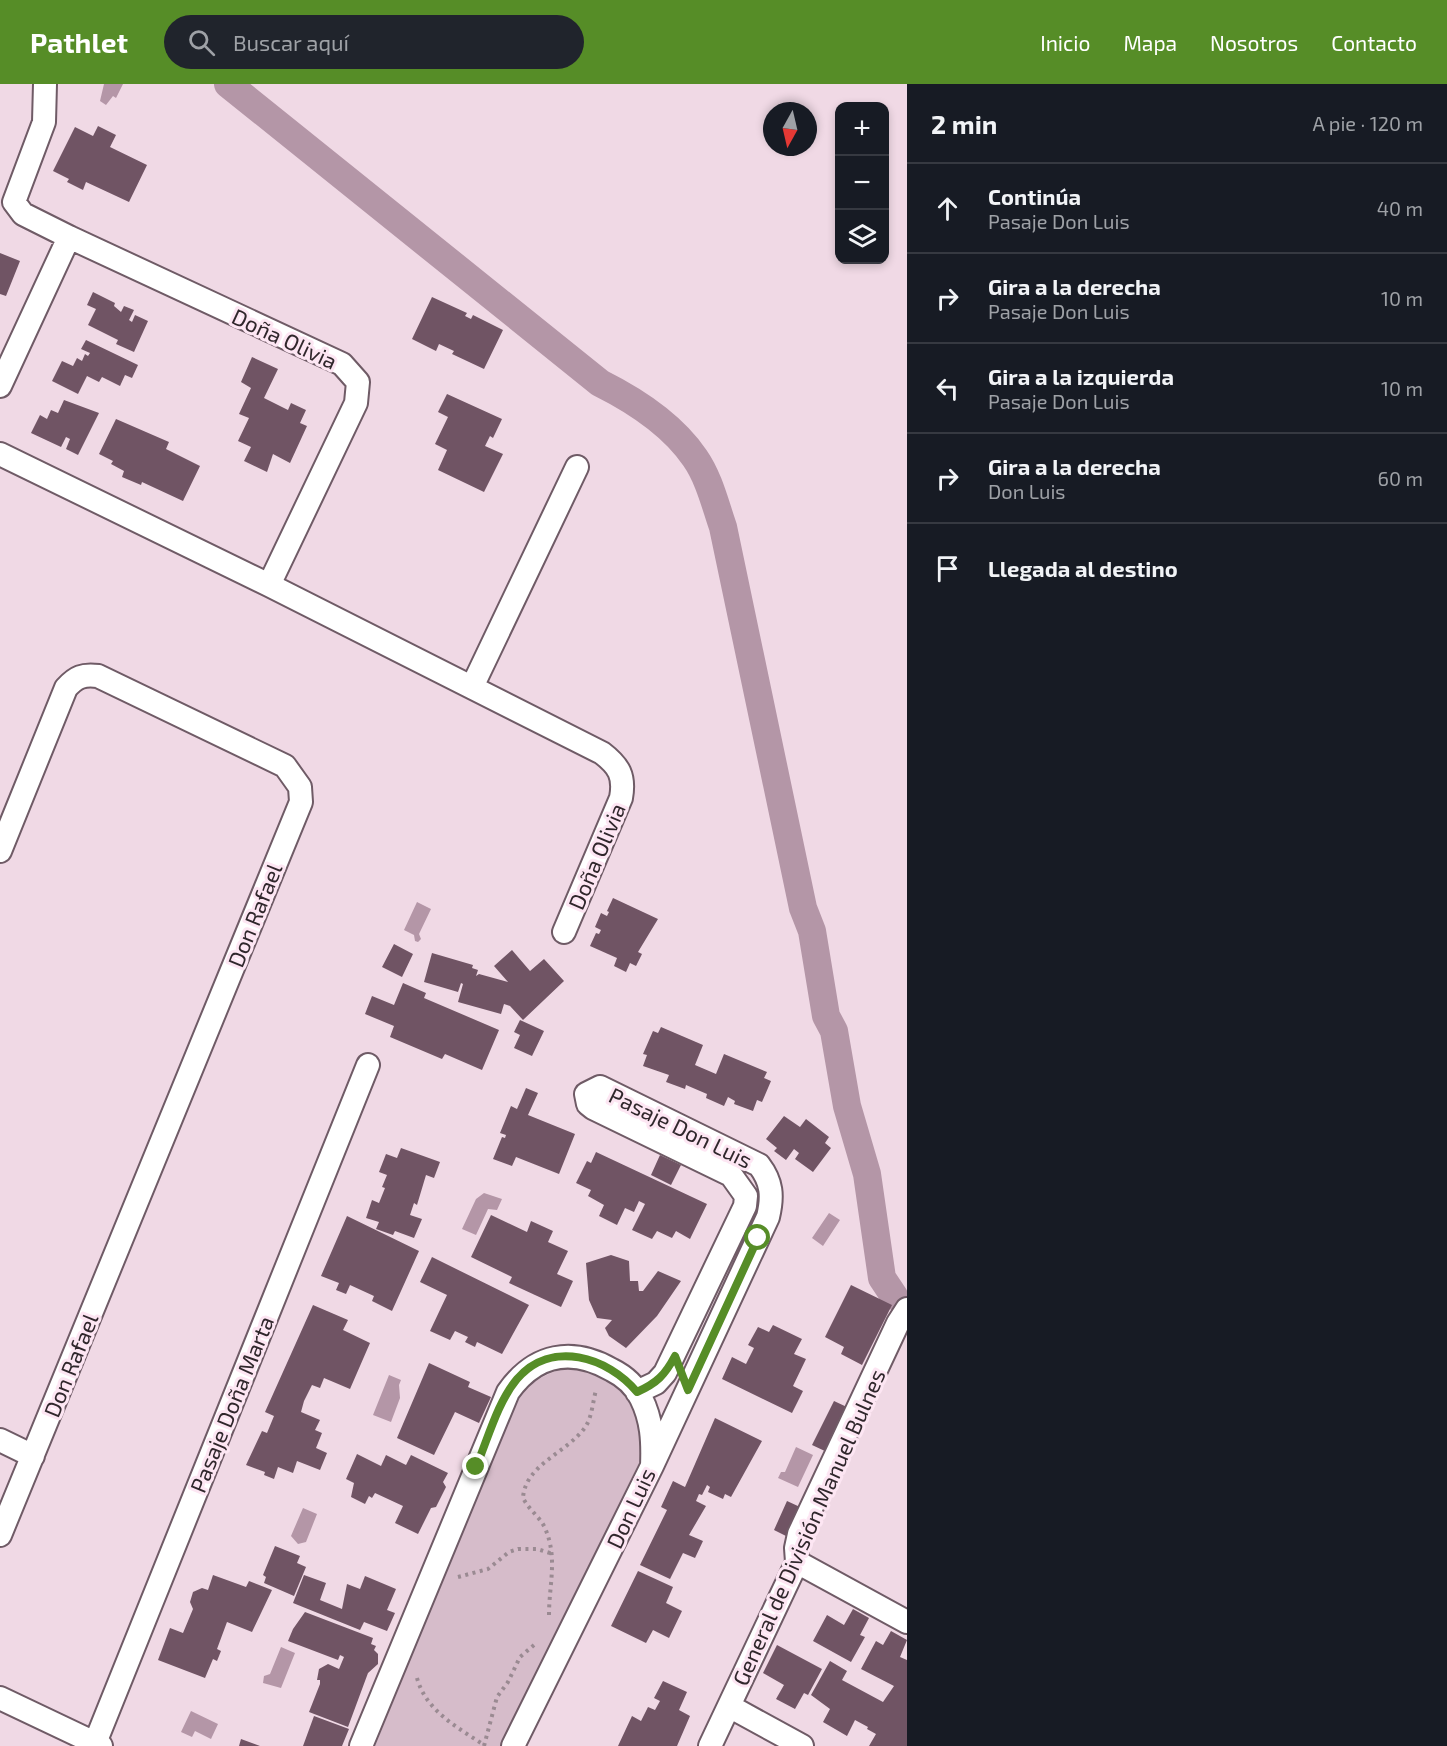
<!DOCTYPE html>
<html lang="es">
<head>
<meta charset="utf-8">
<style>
	:root { --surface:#171b24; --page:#20242c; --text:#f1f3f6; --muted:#9ea1a6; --line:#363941; --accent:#568d27 }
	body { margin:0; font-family:"Exo 2",sans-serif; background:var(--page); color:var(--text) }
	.controls { position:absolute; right:18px; top:18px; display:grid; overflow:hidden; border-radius:12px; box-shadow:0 3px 9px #0003 }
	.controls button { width:54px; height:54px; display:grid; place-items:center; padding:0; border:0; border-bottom:2px solid var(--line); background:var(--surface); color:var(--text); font:30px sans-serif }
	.compass { position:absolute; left:763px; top:18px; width:54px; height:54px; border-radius:50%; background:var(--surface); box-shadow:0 3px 9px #0003; rotate:188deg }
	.stop { position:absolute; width:18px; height:18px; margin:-14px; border:4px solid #568d27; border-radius:50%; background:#fff }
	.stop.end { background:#568d27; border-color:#fff; box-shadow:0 2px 6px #0008 }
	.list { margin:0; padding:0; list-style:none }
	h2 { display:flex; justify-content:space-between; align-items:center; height:78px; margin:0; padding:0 24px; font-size:26px }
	h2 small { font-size:20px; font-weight:400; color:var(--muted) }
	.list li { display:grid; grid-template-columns:39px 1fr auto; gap:18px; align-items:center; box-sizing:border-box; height:90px; padding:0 24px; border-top:2px solid var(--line) }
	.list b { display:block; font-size:22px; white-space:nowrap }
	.list p { margin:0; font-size:20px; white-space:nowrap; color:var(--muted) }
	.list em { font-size:20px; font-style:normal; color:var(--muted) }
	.icon { flex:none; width:33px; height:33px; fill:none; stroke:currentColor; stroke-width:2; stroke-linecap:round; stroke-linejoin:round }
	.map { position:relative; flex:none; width:907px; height:1662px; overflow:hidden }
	header { display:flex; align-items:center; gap:36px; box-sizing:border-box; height:84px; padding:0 30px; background:var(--accent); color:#fff }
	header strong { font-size:28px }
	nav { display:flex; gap:33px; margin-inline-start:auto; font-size:21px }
	.search { width:420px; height:54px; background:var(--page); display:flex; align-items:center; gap:15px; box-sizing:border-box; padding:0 21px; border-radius:33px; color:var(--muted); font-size:22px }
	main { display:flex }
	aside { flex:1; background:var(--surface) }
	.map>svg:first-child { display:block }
</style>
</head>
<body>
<header>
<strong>Pathlet</strong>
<div class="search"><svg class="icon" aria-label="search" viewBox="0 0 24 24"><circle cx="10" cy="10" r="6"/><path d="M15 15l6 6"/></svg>Buscar aquí</div>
<nav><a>Inicio</a><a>Mapa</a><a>Nosotros</a><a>Contacto</a></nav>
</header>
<main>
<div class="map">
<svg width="907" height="1662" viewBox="0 0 907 1662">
	<rect width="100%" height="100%" fill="#f0d9e5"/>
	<path fill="#d6bcca" d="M581,1282C625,1300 645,1329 640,1377L503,1662H375L515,1316C534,1294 553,1285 581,1282Z"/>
	<path fill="#b496a7" d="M104,0H123L116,14L113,12L106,21L100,17Z
		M417,818L431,825L419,850L421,855L418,858L415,857L414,851L404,846Z
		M484,1109L502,1115L497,1126L488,1125L476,1151L462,1145L476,1115Z
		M829,1129L840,1136L823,1162L812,1154Z
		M389,1291L401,1296L399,1301L400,1314L391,1338L373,1331Z
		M796,1363L813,1371L798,1403L778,1394L781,1388H785Z
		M303,1424L317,1430L306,1458L298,1460L291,1452Z
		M281,1563L295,1569L281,1604L263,1599L264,1592L270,1590Z
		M191,1627L218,1640L211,1655L195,1647L192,1653L181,1648Z"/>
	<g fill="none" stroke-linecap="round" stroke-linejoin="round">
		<path stroke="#b496a7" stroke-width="28" d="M228,0L600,299C636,317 672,340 695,374C709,394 715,420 723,443L803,824L812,847L826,932L834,947L847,1022L867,1090L882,1194L894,1212"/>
	</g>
	<path fill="#705464" d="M98,42L116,51L110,63L147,81L129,118L86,98L83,106L67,98L69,95L53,87L75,43L93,52Z
		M0,169L20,177L6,212L0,210Z
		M93,208L115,219L114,222L121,228L124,222L134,226L129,236L132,238L135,231L148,237L134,268L116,260L118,256L88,241L96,225L87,221Z
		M432,213L467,229L465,232L471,235L473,231L503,246L484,285L452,270L454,267L439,260L436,267L412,255Z
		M86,256L138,281L132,294L125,291L120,302L102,293L99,298L87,292L78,310L52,297L62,277L73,282L77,274L82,277L85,270L88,272L90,269L81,265Z
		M252,273L278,285L264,314L288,326L291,319L306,326L300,339L307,342L290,379L273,370L267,388L244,377L251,363L238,357L249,334L239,330L251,304L241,298Z
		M447,310L502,335L493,354L490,352L485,362L503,370L484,408L438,386L447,366L435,360L448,333L438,328Z
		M64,316L99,329L78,371L66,365L70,355L66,353L61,363L31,349L40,331L47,335L51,326L58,329Z
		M116,335L169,358L166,365L200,382L183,417L142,398L141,401L122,393L124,387L111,380L113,377L99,370Z
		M613,814L658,835L638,868L642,870L636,882L630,879L626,888L614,882L617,874L590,862L596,849L599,850L601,846L595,843L601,829L607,832L609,828L607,827Z
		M394,860L413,870L402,893L382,883Z
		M512,866L530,887L544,875L564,897L523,936L510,922L504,920L501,930L458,918L463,900L461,899L458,908L424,898L432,869L473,881L472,884L478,886L476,892L479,890L508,898L494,882Z
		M403,899L426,909L424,914L499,946L482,986L445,970L442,975L390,953L394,942L365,930L372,912L394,921Z
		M520,936L544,947L532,972L514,964L520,951L514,948Z
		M661,943L703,961L695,981L716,990L724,970L767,988L764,994L771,997L762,1018L757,1016L753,1027L734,1020L735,1017L728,1013L724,1022L706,1014L707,1010L686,1001L685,1005L666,998L669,991L643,982L647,971L643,970L653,947L658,949Z
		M526,1004L538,1009L528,1031L575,1050L559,1090L516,1073L512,1082L493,1075L502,1053L505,1054L506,1051L500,1049L511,1022L517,1025Z
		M784,1032L800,1043L806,1035L829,1053L825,1059L831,1064L813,1088L795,1075L799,1069L794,1065L786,1076L774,1067L777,1064L766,1055Z
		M401,1064L440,1078L434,1094L426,1091L417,1121L414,1119L410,1131L422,1135L414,1154L395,1147L393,1151L376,1145L379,1138L366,1134L372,1116L379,1119L385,1104L382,1103L387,1091L379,1088L386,1070L397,1074Z
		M596,1068L707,1120L690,1155L676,1147L672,1154L657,1147L652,1155L632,1146L645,1120L639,1117L634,1128L625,1124L617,1141L599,1132L604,1121L588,1112L591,1106L576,1099L587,1077L591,1079Z
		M660,1071L681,1081L671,1101L651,1091Z
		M491,1131L527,1148L531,1137L553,1147L548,1158L568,1167L557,1190L573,1197L561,1223L509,1199L512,1193L471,1173Z
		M347,1132L419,1167L392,1227L372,1217L374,1212L350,1201L346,1210L336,1206L339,1199L321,1192Z
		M611,1171L629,1177L630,1197H638L639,1207H643L658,1187L681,1197L657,1232L626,1264L609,1252L605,1244L612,1236L597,1234L589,1216L586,1179Z
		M432,1173L529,1221L502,1270L477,1258L475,1263L465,1258L468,1253L455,1247L450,1256L430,1247L447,1211L420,1198Z
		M851,1201L892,1221L862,1281L841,1270L844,1263L825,1253Z
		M313,1221L348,1236L343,1246L370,1259L350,1305L324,1294L320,1304L312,1301L304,1317L301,1328L320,1336L315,1346L322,1349L316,1364L327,1369L320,1386L297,1377L293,1389L278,1383L274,1395L264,1391L265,1388L246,1381L262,1347L267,1349L274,1332L265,1328Z
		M773,1241L802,1255L794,1270L806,1275L793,1302L803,1307L792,1329L722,1295L732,1273L746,1280L754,1264L748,1261L758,1243L769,1248Z
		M429,1279L470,1298L468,1303L491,1313L479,1339L455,1328L434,1371L397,1354Z
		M834,1317L849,1324L827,1368L812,1361Z
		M715,1334L762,1357L731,1413L725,1410L723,1415L708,1408L710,1403L707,1401L702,1411L699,1410L696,1417L706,1422L689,1451L703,1457L695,1474L683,1469L670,1495L640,1481L667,1426L661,1423L673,1397L685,1403Z
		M357,1370L381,1382L386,1371L406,1381L411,1371L448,1389L443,1398L446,1403L436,1423L431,1424L418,1450L395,1439L403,1422L375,1409L372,1414L369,1412L365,1420L351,1413L354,1399L346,1395Z
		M787,1417L800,1423L786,1452L774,1446Z
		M275,1462L300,1472L297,1479L306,1483L294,1512L264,1499L266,1493L263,1491Z
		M638,1487L673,1503L666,1519L682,1527L669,1554L653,1546L646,1559L611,1542Z
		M213,1491L246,1503L249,1497L272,1506L252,1548L227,1538L217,1565L221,1567L217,1577L213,1575L205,1594L158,1576L170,1544L183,1549L193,1525L190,1518L193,1508L202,1504L208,1506Z
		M304,1491L326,1499L320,1516L342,1525L347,1500L360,1505L365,1492L396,1505L387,1526L395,1529L387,1547L364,1538L360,1546L293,1519Z
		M853,1525L869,1534L860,1551L865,1553L851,1578L813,1557L827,1531L844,1541Z
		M305,1528L373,1554L371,1560L376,1562L374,1566L378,1570V1580L368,1589L348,1643L309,1628L320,1600V1596H317L319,1585L328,1580L339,1585L344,1573L340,1571L338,1576L288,1557L293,1545Z
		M891,1547L907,1556L900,1573L907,1576V1662H869L876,1650L867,1645L868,1643L855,1636L847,1652L823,1638L830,1625L811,1611L830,1577L847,1587L842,1596L883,1618L894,1602L861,1585L876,1557L883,1561Z
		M777,1561L822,1585L808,1611L804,1609L795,1625L776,1615L784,1601L763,1589Z
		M663,1597L687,1608L679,1626L690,1632L677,1662H618L632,1632L641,1637L648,1623L655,1626L660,1617L654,1614Z
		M314,1632L349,1645L342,1662H303Z
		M241,1655L260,1662H239Z"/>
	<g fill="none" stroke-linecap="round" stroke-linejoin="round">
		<defs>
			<path id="minor" d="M45,0L44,38L14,118L23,130L69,153
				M0,302L69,153L342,280L358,298L356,319L269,501
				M0,370L269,501L602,669C619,682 625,692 621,714L564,848
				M472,603L577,383
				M0,767L66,604C76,593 83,590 98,592L285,682L300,703L301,718L0,1451
				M637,1308L656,1299L665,1289L745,1122L746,1112L731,1091L593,1024L588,1020L586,1010L600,1003L759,1081C772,1098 773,1112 768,1133L652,1382
				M0,1356L33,1372
				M797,1478L907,1538
				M0,1614L101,1662
				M729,1622L802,1662
				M95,1659L368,981
				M361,1662L508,1308C535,1270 572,1263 612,1286C624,1292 635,1302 641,1314C652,1336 653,1357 652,1382L513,1662
				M710,1662L797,1478L796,1464L799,1450L898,1239L907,1225"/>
		</defs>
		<use href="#minor" stroke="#6f5b66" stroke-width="26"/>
		<path stroke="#9a8a92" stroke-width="4" stroke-dasharray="3 4.5" stroke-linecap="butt" d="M458,1493L488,1485L509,1468L518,1465H537L553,1470
			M549,1531C549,1500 558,1474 545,1444C540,1433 529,1426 523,1414C525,1380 569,1368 586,1342C592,1332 593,1317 596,1306
			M417,1594C426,1627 457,1643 484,1661
			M484,1662L497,1613L508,1598L520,1573L534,1561"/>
		<use href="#minor" stroke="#fff" stroke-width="22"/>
	</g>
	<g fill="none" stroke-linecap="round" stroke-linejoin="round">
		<path stroke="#568d27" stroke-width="8" d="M476,1383C488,1355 497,1319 517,1295C551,1255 608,1273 637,1308C657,1299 665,1291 675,1272L688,1306L758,1154"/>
	</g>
	<g text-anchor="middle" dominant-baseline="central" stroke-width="6" stroke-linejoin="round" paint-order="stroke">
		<g font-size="22" fill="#30272c" stroke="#fde6f3">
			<text transform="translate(285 254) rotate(25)">Doña Olivia</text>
			<text transform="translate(596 772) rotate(-67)">Doña Olivia</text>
			<text transform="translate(254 831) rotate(-68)">Don Rafael</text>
			<text transform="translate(681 1043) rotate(26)">Pasaje Don Luis</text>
			<text transform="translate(70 1281) rotate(-68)">Don Rafael</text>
			<text transform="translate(231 1320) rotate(-68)">Pasaje Doña Marta</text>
			<text transform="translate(630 1424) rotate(-65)">Don Luis</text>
			<text transform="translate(808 1443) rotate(-66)">General de División Manuel Bulnes</text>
		</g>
	</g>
</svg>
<div class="controls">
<button>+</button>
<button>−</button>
<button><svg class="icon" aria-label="layers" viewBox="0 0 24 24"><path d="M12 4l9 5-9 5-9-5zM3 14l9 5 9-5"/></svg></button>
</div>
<svg class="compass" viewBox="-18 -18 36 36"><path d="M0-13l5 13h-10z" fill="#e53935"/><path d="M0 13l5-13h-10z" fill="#9ea1a6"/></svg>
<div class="stop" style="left:758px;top:1154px"></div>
<div class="stop end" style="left:476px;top:1383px"></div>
</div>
<aside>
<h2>2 min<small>A pie · 120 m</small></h2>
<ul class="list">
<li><svg class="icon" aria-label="ahead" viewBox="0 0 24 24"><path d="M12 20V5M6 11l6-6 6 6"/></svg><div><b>Continúa</b><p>Pasaje Don Luis</p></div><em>40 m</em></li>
<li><svg class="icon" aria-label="right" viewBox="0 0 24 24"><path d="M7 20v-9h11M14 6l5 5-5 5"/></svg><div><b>Gira a la derecha</b><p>Pasaje Don Luis</p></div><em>10 m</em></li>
<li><svg class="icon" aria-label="left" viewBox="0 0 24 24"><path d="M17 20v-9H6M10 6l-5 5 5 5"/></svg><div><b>Gira a la izquierda</b><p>Pasaje Don Luis</p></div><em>10 m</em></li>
<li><svg class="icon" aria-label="right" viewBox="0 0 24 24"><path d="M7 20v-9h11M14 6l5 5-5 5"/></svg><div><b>Gira a la derecha</b><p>Don Luis</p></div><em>60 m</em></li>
<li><svg class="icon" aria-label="arrive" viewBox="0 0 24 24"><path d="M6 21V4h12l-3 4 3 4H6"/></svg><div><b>Llegada al destino</b></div></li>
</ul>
</aside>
</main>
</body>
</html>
